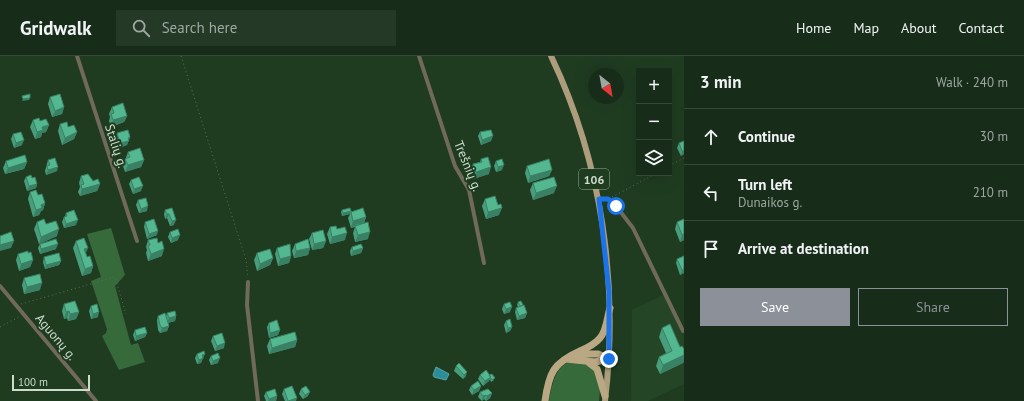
<!DOCTYPE html>
<html lang="en">
<head>
<meta charset="utf-8">
<style>
	:root { --surface:#172d19; --page:#243926; --text:#f1f3f6; --muted:#9ea8a2; --line:#364938; --accent:#8c9099 }
	body { margin:0; font-family:"PT Sans",sans-serif; background:var(--page); color:var(--text) }
	.controls { position:absolute; right:12px; top:12px; display:grid; overflow:hidden; border-radius:0px; box-shadow:0 4px 16px #0002 }
	.controls button { width:36px; height:36px; display:grid; place-items:center; padding:0; border:0; border-bottom:1px solid var(--line); background:var(--surface); color:var(--text); font:20px sans-serif }
	.compass { position:absolute; left:588px; top:12px; width:36px; height:36px; border-radius:50%; background:var(--surface); box-shadow:0 4px 16px #0002; rotate:149deg }
	.scale { position:absolute; left:12px; bottom:10px; width:78px; box-sizing:border-box; padding-left:4px; border:2px solid #cbdccb; border-top:0; font-size:11px; line-height:14px; white-space:nowrap; color:#cbdccb; -webkit-text-stroke:3px #1f3c21; paint-order:stroke }
	.stop { position:absolute; width:12px; height:12px; margin:-9px; border:3px solid #1a73e8; border-radius:50%; background:#fff }
	.stop.end { background:#1a73e8; border-color:#fff; box-shadow:0 1px 4px #0008 }
	.list { margin:0; padding:0; list-style:none }
	h2 { display:flex; justify-content:space-between; align-items:center; height:52px; margin:0; padding:0 16px; font-size:17px }
	h2 small { font-size:13px; font-weight:400; color:var(--muted) }
	.list li { display:grid; grid-template-columns:26px 1fr auto; gap:12px; align-items:center; box-sizing:border-box; height:56px; padding:0 16px; border-top:1px solid var(--line) }
	.list b { display:block; font-size:15px; white-space:nowrap }
	.list p { margin:0; font-size:13px; white-space:nowrap; color:var(--muted) }
	.list em { font-size:13px; font-style:normal; color:var(--muted) }
	.actions { display:flex; gap:8px; padding:12px 16px }
	.actions a { flex:1; padding:9px 0; border:1px solid var(--accent); border-radius:0px; text-align:center; font-size:14px; color:var(--accent) }
	.actions .main { background:var(--accent); color:#fff }
	.icon { flex:none; width:22px; height:22px; fill:none; stroke:currentColor; stroke-width:2; stroke-linecap:round; stroke-linejoin:round }
	.map { position:relative; flex:none; width:684px; height:345px; overflow:hidden }
	header { display:flex; align-items:center; gap:24px; box-sizing:border-box; height:56px; padding:0 20px; background:var(--surface); border-bottom:1px solid var(--line) }
	header strong { font-size:19px }
	nav { display:flex; gap:22px; margin-inline-start:auto; font-size:14px }
	.search { width:280px; height:36px; background:var(--page); display:flex; align-items:center; gap:10px; box-sizing:border-box; padding:0 14px; border-radius:0px; color:var(--muted); font-size:15px }
	main { display:flex }
	aside { flex:1; background:var(--surface) }
	.map>svg:first-child { display:block }
</style>
</head>
<body>
<header>
<strong>Gridwalk</strong>
<div class="search"><svg class="icon" aria-label="search" viewBox="0 0 24 24"><circle cx="10" cy="10" r="6"/><path d="M15 15l6 6"/></svg>Search here</div>
<nav><a>Home</a><a>Map</a><a>About</a><a>Contact</a></nav>
</header>
<main>
<div class="map">
<svg width="684" height="345" viewBox="0 0 684 345">
	<rect width="100%" height="100%" fill="#1f3c21"/>
	<path fill="#244626" d="M667,237L684,274V328L648,345H631L632,254Z"/>
	<path fill="#376a3a" d="M111,172L125,219L115,230L131,289L138,287L145,306L119,314L102,280L106,277L107,273L91,225L101,221L87,178Z
		M570,305L586,308L594,313L600,333L599,345H549C552,329 554,313 570,305Z"/>
	<path fill="#2b8d97" stroke="#5ba5a7" d="M436,311L449,318L446,324L434,321L433,319Z"/>
	<g fill="none" stroke-linecap="round" stroke-linejoin="round">
		<path stroke="#587159" stroke-width="1" stroke-dasharray="1 3" stroke-linecap="butt" d="M181,0L246,204L248,221
			M669,110L684,102
			M612,141L657,117
			M21,248L115,221L126,258
			M0,271L19,261"/>
		<path stroke="#716959" stroke-width="4" d="M77,0L137,185
			M419,0L455,110L469,134L484,207
			M599,143H608L616,150L633,172L683,275
			M248,226L247,249L258,345
			M0,230L96,345"/>
		<path stroke="#ad9d7c" stroke-width="6" d="M551,0C602,107 619,227 605,345"/>
		<path stroke="#b9a883" stroke-width="7" d="M566,303L595,306L609,303L598,298H577
			M588,306L597,313L605,340
			M545,345C549,317 553,307 580,295C587,292 595,288 600,282C607,274 607,261 610,252"/>
	</g>
	<path fill="#479d7c" d="M50,41L64,51L62,58L52,61L48,48Z
		M112,51L127,60L124,66L111,71L109,65L110,61L109,58Z
		M33,64L40,65L49,69L46,76L42,77L41,81L35,83L30,71Z
		M60,68L68,71L77,76L74,83L62,89L58,75Z
		M480,76L491,85L481,89L478,80Z
		M117,77L130,81L127,89L119,92L116,82Z
		M13,78L22,89L14,92L11,83Z
		M684,85V98L681,100L677,92L679,87Z
		M128,96L144,104L141,111L125,116L123,110Z
		M481,103L489,118L473,123L471,115L473,108L480,106Z
		M48,104L57,115L46,119L45,115Z
		M6,105L27,106L24,113L5,118L3,112Z
		M496,105L502,114L496,116L494,110Z
		M527,110L552,114L549,120L528,127L525,117Z
		M81,120L100,128L97,135L80,140L78,136L80,131L79,127Z
		M26,121L32,122L37,128L36,132L27,135L24,125Z
		M131,124L141,135L133,138L129,128Z
		M533,127L554,137L533,144L530,134Z
		M30,136L38,139L45,147L43,154L41,155L39,159L33,161L28,143Z
		M485,143L499,159L486,163L482,150Z
		M138,144L147,155L139,157L136,149Z
		M172,152L174,169L170,170L167,162L165,163L164,158L165,154Z
		M342,154L351,155L366,161L364,168L368,183L355,186L353,177L355,171L351,172L348,162L350,158L342,160L341,156Z
		M66,157L76,169L64,172L62,166L64,161H65Z
		M37,166L46,168L57,180L39,188L34,173Z
		M145,166L157,179L147,183L144,171Z
		M677,166L684,184L680,186L675,173Z
		M330,171L337,173L345,184L330,188L327,178Z
		M170,176L178,184L171,187L168,181Z
		M312,177L326,185L323,192L312,194L309,183Z
		M148,184L162,200L148,205L146,197L147,194L146,191Z
		M76,185L86,197L87,201L93,210L91,217L82,220L73,192Z
		M40,188L56,193L40,198L38,192Z
		M295,188L310,192L308,199L294,202L292,195Z
		M352,191L363,192L361,197L351,200L350,195Z
		M277,192L291,200L289,207L278,210L275,198Z
		M257,197L273,202L270,209L257,215L254,204Z
		M18,198L33,204L30,211L19,215L16,204Z
		M684,200V217L680,219L676,207L677,203Z
		M44,201L61,205L59,209L45,213L43,206Z
		M24,222L40,234L24,238L22,229Z
		M518,246L523,249L522,250L527,257L525,262L517,264L515,256L516,252L518,251L517,249Z
		M64,248L79,256L76,263L68,265L67,262L64,263L62,255Z
		M504,248L510,256L504,258L502,253Z
		M91,250L98,261L91,263L89,255Z
		M167,257L176,260L175,265L168,267L169,270L167,275L160,277L158,274L157,264L158,260H166Z
		M506,265L512,271L510,275L506,277L504,269Z
		M269,267L280,274L278,279L269,282L267,271Z
		M662,272L680,291L684,293V305L683,307L660,318L656,310L659,301L666,297L659,281Z
		M135,274L147,277L145,281L135,285L133,279Z
		M213,280L224,292L215,295L211,285Z
		M270,283L297,284L295,291L269,298L267,290Z
		M197,298L204,303H202L201,307L197,308L195,302Z
		M211,300L218,307L211,309L209,304Z
		M456,310L466,320L463,323L454,315Z
		M480,319H489L494,324L491,326L490,323L489,325L483,330L478,323Z
		M471,330H481L479,335L472,339L469,334Z
		M284,333L296,345H285L282,338Z
		M301,333L308,340L303,343L299,338Z
		M266,336L277,340L276,345H266L264,340Z
		M480,336L492,337L490,342L486,345L484,343L482,345L478,341Z"/>
	<path fill="#3a8065" d="M30,42L29,44L22,45L23,43Z
		M64,51L62,58L52,61L55,55Z
		M127,60L124,66L111,71L113,64Z
		M49,69L46,76L42,77L41,81L35,83L37,76L42,71Z
		M77,76L74,83L62,89L65,82Z
		M493,80L491,85L481,89L482,84Z
		M130,81L127,89L119,92L120,87L128,82Z
		M24,84L22,89L14,92L16,87Z
		M682,95H684V98L681,100Z
		M144,104L141,111L125,116L128,109Z
		M27,106L24,113L5,118L8,112Z
		M504,109L502,114L496,116L498,111Z
		M58,111L57,115L46,119L48,114Z
		M491,111L489,118L473,123L476,116Z
		M552,114L549,120L528,127L530,120Z
		M37,128L36,132L27,135L29,130Z
		M100,128L97,135L80,140L82,133Z
		M143,130L141,135L133,138L134,133Z
		M557,130L554,137L533,144L536,137Z
		M45,147L43,154L41,155L39,159L33,161L36,154L41,149Z
		M148,150L147,155L139,157L141,153Z
		M502,152L499,159L486,163L488,156Z
		M351,156L350,158L342,160L343,157Z
		M167,158H169L167,162L165,163Z
		M366,161L363,168H356L355,170L351,172L353,165Z
		M78,164L76,169L64,172L66,168Z
		M176,164L174,169L170,170L172,165Z
		M59,173L57,180L39,188L41,181Z
		M158,175L157,179L147,183L149,178Z
		M370,176L368,183L355,186L358,179Z
		M347,177L345,184L330,188L332,181Z
		M684,178V184L680,186L682,179Z
		M180,179L178,184L171,187L172,182Z
		M14,185L11,192L0,195V189Z
		M326,185L323,192L312,194L314,188Z
		M58,188L56,193L40,198L41,193Z
		M88,192L85,199L84,193Z
		M310,192L308,199L294,202L296,195Z
		M363,192L361,197L351,200L353,195Z
		M164,193L162,200L148,205L151,198Z
		M291,200L289,207L278,210L280,203Z
		M273,202L270,209L257,215L260,208Z
		M33,204L30,211L19,215L21,208Z
		M61,205L59,209L45,213L46,209Z
		M93,210L91,217L82,220L85,213Z
		M684,213V217L680,219L682,214Z
		M42,227L40,234L24,238L27,231Z
		M512,251L510,256L504,258L506,253Z
		M69,255L67,262L64,263L66,256Z
		M79,256L76,263L68,265L70,258Z
		M99,256L98,261L91,263L93,258Z
		M527,257L525,262L517,264L519,260Z
		M176,260L175,265L167,267L169,262Z
		M169,270L167,275L160,277L162,272Z
		M512,271L510,275L506,277L508,272Z
		M280,274L278,279L269,282L270,277Z
		M147,277L145,281L135,285L136,280Z
		M297,284L295,291L269,298L272,292Z
		M225,287L224,292L215,295L217,290Z
		M205,298L201,307L197,308L199,304L202,299Z
		M684,299V305L683,307L660,318L663,309Z
		M220,302L218,307L211,309L213,305Z
		M467,316L466,320L463,323L464,319Z
		M491,321L489,325L483,330L485,325Z
		M481,330L479,335L472,339L474,334Z
		M310,336L308,340L303,343L305,339Z
		M492,337L490,342L486,345L487,340Z
		M486,339L484,343L482,345L483,340Z
		M277,340L276,345H268L269,343Z
		M297,342L296,345H288Z"/>
	<path fill="#53b790" stroke="#3a8065" d="M30,38V42L23,43L22,40Z
		M60,38L64,51L55,55L50,41Z
		M123,47L127,60L113,64L111,58L114,57L112,51Z
		M39,62L40,65L46,63L49,69L42,71L43,74L37,76L33,64Z
		M67,66L68,71L74,69L77,76L65,82L60,68Z
		M128,74L130,81L128,82L129,85L120,87L117,77Z
		M491,74L493,80L482,84L480,76Z
		M21,76L24,84L16,87L13,78Z
		M684,85V95H682L679,87Z
		M140,92L144,104L128,109L125,103L130,101L128,96Z
		M25,99L27,106L8,112L6,105Z
		M488,101L491,111L476,116L473,108L482,106L481,103Z
		M55,102L58,111L48,114L47,110L50,109L48,104Z
		M502,103L504,109L498,111L496,105Z
		M549,103L552,114L530,120L527,110Z
		M88,118L93,125L98,123L100,128L82,133L81,129L84,128L81,120Z
		M31,119L32,122L35,121L37,128L29,130L26,121Z
		M139,121L143,130L134,133L131,124Z
		M554,121L557,130L536,137L533,127Z
		M36,134L38,139L42,138L45,147L41,149L42,152L36,154L30,136Z
		M495,140L498,149L501,148L502,152L488,156L485,143Z
		M146,142L148,150L141,153L138,144Z
		M172,152L176,164L172,165L169,158H167L165,154Z
		M350,152L351,155L343,157L342,154Z
		M363,152L366,161L353,165L351,156Z
		M74,154L78,164L66,168L64,161L67,160L66,157Z
		M44,163L46,168L56,165L59,173L41,181L37,166Z
		M154,163L158,175L149,178L145,166Z
		M684,163V178L682,179L677,166Z
		M368,166L370,176L358,179L355,170Z
		M360,167V168L356,170V168Z
		M336,170L337,173L345,171L347,177L332,181L330,171Z
		M178,173L180,179L172,182L170,176Z
		M323,174L326,185L314,188L312,177Z
		M11,176L14,185L0,189V180Z
		M84,182L88,192L84,193L87,201L90,200L93,210L85,213L76,185Z
		M157,182L158,187L162,185L164,193L151,198L148,190L150,189L148,184Z
		M56,183L58,188L41,193L40,188Z
		M308,183L310,192L296,195L295,188Z
		M290,188L291,200L280,203L277,192Z
		M361,188L363,192L353,195L352,191Z
		M270,193L273,202L260,208L257,197Z
		M28,195V197L31,196L33,204L21,208L18,198Z
		M59,197L61,205L46,209L44,201Z
		M684,200V213L682,214L677,203Z
		M40,218L42,227L27,231L24,222Z
		M75,245L79,256L70,258L69,255L66,256L64,248Z
		M521,245L523,249L520,250L518,246Z
		M510,246L512,251L506,253L504,248Z
		M97,248L99,256L93,258L91,250Z
		M524,249L527,257L519,260L516,252Z
		M175,255L176,260L169,262L167,257Z
		M165,257L169,270L162,272L160,269L158,260Z
		M510,263L512,271L508,272L506,265Z
		M277,264L280,274L270,277L269,267Z
		M670,268L680,291L682,290L684,293V299L663,309L659,301L672,295L662,272Z
		M145,271L147,277L136,280L135,274Z
		M295,276L297,284L272,292L270,283Z
		M222,277L225,287L217,290L213,280Z
		M204,295L205,298L202,299L203,302L199,304L197,298Z
		M218,297L220,302L213,305L211,300Z
		M459,307L467,316L464,319L456,310Z
		M486,314L491,321L485,325L480,319Z
		M492,318L495,322L492,324L489,319Z
		M478,325L481,330L474,334L471,330Z
		M292,330L297,342L288,345L284,333Z
		M306,330L310,336L305,339L301,333Z
		M275,333L277,340L269,343L266,336Z
		M488,333L492,337L487,340L486,339L483,340L480,336Z"/>
	<g fill="none" stroke-linecap="round" stroke-linejoin="round">
		<path stroke="#1a73e8" stroke-width="5" d="M609,303V235L599,143H608L616,150"/>
	</g>
	<g text-anchor="middle" dominant-baseline="central" stroke-width="4" stroke-linejoin="round" paint-order="stroke">
		<rect fill="#1f3c21" stroke="#97ac98" stroke-width="1" x="579" y="113" width="30" height="20" rx="3"/>
		<g font-size="12" font-weight="bold" fill="#cbdccb">
			<text x="594" y="123">106</text>
		</g>
		<g font-size="13" fill="#cbdccb" stroke="#1f3c21">
			<text transform="translate(116 90) rotate(72)">Stalių g.</text>
			<text transform="translate(468 110) rotate(68)">Trešnių g.</text>
			<text transform="translate(56 281) rotate(50)">Aguonų g.</text>
		</g>
	</g>
</svg>
<div class="controls">
<button>+</button>
<button>−</button>
<button><svg class="icon" aria-label="layers" viewBox="0 0 24 24"><path d="M12 4l9 5-9 5-9-5zM3 14l9 5 9-5"/></svg></button>
</div>
<svg class="compass" viewBox="-18 -18 36 36"><path d="M0-13l5 13h-10z" fill="#e53935"/><path d="M0 13l5-13h-10z" fill="#9ea8a2"/></svg>
<div class="scale">100 m</div>
<div class="stop" style="left:616px;top:150px"></div>
<div class="stop end" style="left:609px;top:303px"></div>
</div>
<aside>
<h2>3 min<small>Walk · 240 m</small></h2>
<ul class="list">
<li><svg class="icon" aria-label="ahead" viewBox="0 0 24 24"><path d="M12 20V5M6 11l6-6 6 6"/></svg><div><b>Continue</b></div><em>30 m</em></li>
<li><svg class="icon" aria-label="left" viewBox="0 0 24 24"><path d="M17 20v-9H6M10 6l-5 5 5 5"/></svg><div><b>Turn left</b><p>Dunaikos g.</p></div><em>210 m</em></li>
<li><svg class="icon" aria-label="arrive" viewBox="0 0 24 24"><path d="M6 21V4h12l-3 4 3 4H6"/></svg><div><b>Arrive at destination</b></div></li>
</ul>
<div class="actions"><a class="main">Save</a><a>Share</a></div>
</aside>
</main>
</body>
</html>
